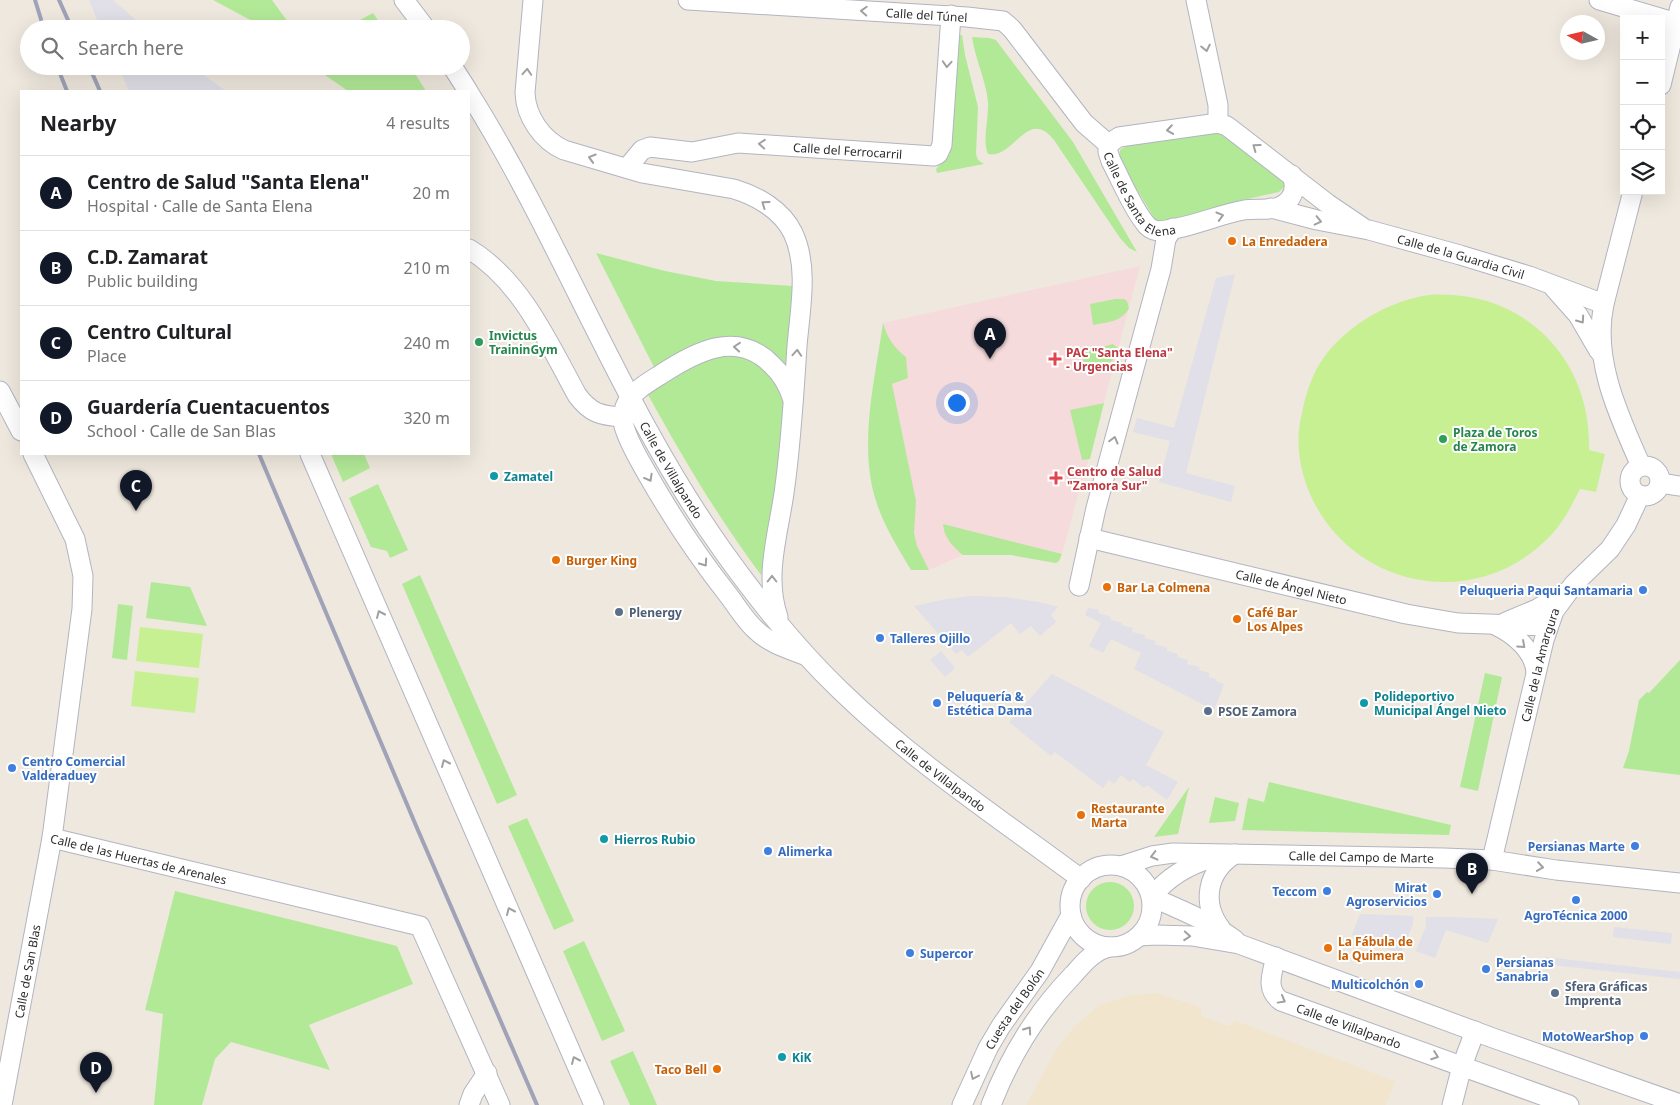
<!DOCTYPE html>
<html lang="en">
<head>
<meta charset="utf-8">
<style>
	:root { --surface:#fff; --page:#f6f6f6; --text:#202124; --muted:#757577; --line:#e0e0e0; --accent:#111827 }
	body { margin:0; font-family:"Noto Sans",sans-serif; background:var(--page); color:var(--text) }
	.controls { position:absolute; right:15px; top:15px; display:grid; overflow:hidden; border-radius:0px; box-shadow:0 5px 20px #0002 }
	.controls button { width:45px; height:45px; display:grid; place-items:center; padding:0; border:0; border-bottom:1px solid var(--line); background:var(--surface); color:var(--text); font:25px sans-serif }
	.compass { position:absolute; left:1560px; top:15px; width:45px; height:45px; border-radius:50%; background:var(--surface); box-shadow:0 5px 20px #0002; rotate:278deg }
	.you { position:absolute; left:956px; top:402px; width:18px; height:18px; margin:-12px; border:4px solid #fff; border-radius:50%; background:#1a73e8; box-shadow:0 0 0 8px #1a73e833 }
	.badge { display:grid; place-items:center; width:32px; height:32px; border-radius:50%; background:var(--accent); color:#fff; font-size:16px; font-weight:700 }
	.pin { position:absolute; translate:-50% -41px; filter:drop-shadow(0 1px 2px #0008) }
	.pin::after { content:''; position:absolute; top:26px; width:18px; height:15px; background:inherit; clip-path:polygon(0 0,100% 0,50% 100%) }
	.list { margin:0; padding:0; list-style:none }
	h2 { display:flex; justify-content:space-between; align-items:center; height:65px; margin:0; padding:0 20px; font-size:21px }
	h2 small { font-size:16px; font-weight:400; color:var(--muted) }
	.list li { display:grid; grid-template-columns:32px 1fr auto; gap:15px; align-items:center; box-sizing:border-box; height:75px; padding:0 20px; border-top:1px solid var(--line) }
	.list b { display:block; font-size:19px; white-space:nowrap }
	.list p { margin:0; font-size:16px; white-space:nowrap; color:var(--muted) }
	.list em { font-size:16px; font-style:normal; color:var(--muted) }
	.icon { flex:none; width:28px; height:28px; fill:none; stroke:currentColor; stroke-width:2; stroke-linecap:round; stroke-linejoin:round }
	.map { position:relative; flex:none; width:1680px; height:1105px; overflow:hidden }
	.search { position:absolute; background:var(--surface); box-shadow:0 5px 20px #0002; left:20px; top:20px; width:450px; height:55px; display:flex; align-items:center; gap:12px; box-sizing:border-box; padding:0 18px; border-radius:28px; color:var(--muted); font-size:19px }
	.panel { position:absolute; background:var(--surface); box-shadow:0 5px 20px #0002; left:20px; top:90px; width:450px; height:365px; border-radius:0px }
	.map>svg:first-child { display:block }
</style>
</head>
<body>
<div class="map">
<svg width="1680" height="1105" viewBox="0 0 1680 1105">
	<rect width="100%" height="100%" fill="#efe8de"/>
	<path fill="#e1dfe7" d="M89,0H113L146,29H101Z
		M118,66H191L226,91H129Z
		M1235,274L1186,473L1235,486L1231,502L1159,482L1170,441L1133,432L1137,418L1174,428L1216,278Z
		M972,596L1004,597L1039,602L1058,607L1051,615L1056,622L1040,636L1031,626L1020,634L1011,623L968,657L962,650L956,654L914,606L946,599Z
		M1088,608L1099,610L1098,613L1111,617L1110,620L1122,623L1121,625L1133,628L1132,632L1145,635L1144,638L1156,641L1155,644L1167,648V651L1178,654L1177,657L1188,660L1187,664L1200,667L1199,670L1209,673V677L1216,679V681L1224,684L1214,710L1134,669L1141,653L1111,639L1103,653L1089,646L1101,623L1085,615Z
		M941,651L955,668L945,677L930,660Z
		M1052,674L1164,732L1146,765L1178,782L1167,800L1147,785L1144,788L1133,779L1130,782L1121,775L1114,784L1109,780L1103,788L1055,752L1051,756L1009,722Z
		M1360,914L1413,916V924L1401,954L1352,935Z
		M1426,917H1451L1498,919L1488,943L1446,930L1435,958L1416,951L1426,926Z
		M1614,927L1672,933L1671,944L1613,937Z
		M1545,957L1680,972V979L1542,964Z"/>
	<path fill="#f1e6cd" d="M1157,993L1200,1007L1202,1016L1228,1026L1236,1021L1395,1081L1386,1105H1026L1057,1048L1075,1026L1099,1005L1131,995Z"/>
	<path fill="#f6dbdc" d="M1140,266L1087,466L1089,474L1088,477L1082,480L1064,547L1058,562L1054,563L1011,555H963L929,570H911L891,536L881,513L874,491L870,466L869,435L871,405L883,323Z"/>
	<path fill="#b2e997" d="M213,0H272L293,29H267Z
		M373,13L384,29H343Z
		M958,35H962L965,55L978,107L976,154L978,160L984,164L937,173L936,169L950,154Z
		M972,37L989,38L996,40L1073,142L1137,252L1129,248L1120,238L1054,140C1027,106 1014,160 988,154C982,141 989,118 988,102C986,80 975,59 972,37Z
		M316,66H410L426,91H348L325,75Z
		M1212,133L1224,134L1284,180L1286,185L1279,192L1238,201L1165,222L1156,221L1119,160L1120,150L1128,145Z
		M596,253L665,271L716,281L793,286L787,369L753,342L655,369Z
		M1115,299H1124L1127,301L1129,308C1122,322 1108,322 1093,325L1090,304Z
		M883,323C887,337 894,348 906,357L908,378L892,384L916,501L914,533L917,546L929,570H911C898,548 884,526 876,501C858,444 875,380 883,323Z
		M1113,344L1118,348C1114,366 1104,365 1088,369L1085,367L1082,356L1084,352Z
		M719,355C727,355 737,354 744,356C764,361 780,385 784,404L775,489L761,575C717,516 683,458 647,393L694,364Z
		M1104,403L1090,459L1082,460L1070,410Z
		M331,454H364L370,468L343,482Z
		M378,484L408,550L390,558L387,551L371,547L349,498Z
		M943,524L1062,554L1059,561L1056,563L1011,555H963C953,547 944,538 943,524Z
		M420,575L517,795L497,804L402,584Z
		M151,582L190,587L207,626L146,618Z
		M118,604L133,606L127,660L112,658Z
		M1680,660V775L1623,768L1629,751L1639,700L1647,692L1649,693Z
		M1485,673L1502,677L1478,791L1460,787Z
		M1269,782L1451,825L1449,835L1242,830L1248,798L1264,802Z
		M1189,787L1178,834L1154,837Z
		M1215,797L1239,803L1235,821L1209,823Z
		M527,818L574,921L554,930L508,826Z
		M1086 906a24 24 0 1 1 48 0a24 24 0 1 1-48 0Z
		M175,891L397,946L413,984L309,1025L330,1070L231,1042L215,1059L202,1105H154L163,1014L145,1010Z
		M584,941L625,1031L602,1041L563,951Z
		M633,1051L657,1105H630L610,1061Z"/>
	<path fill="#c7f093" d="M1429,295C1522,288 1592,358 1589,450L1605,454L1596,492L1580,489C1572,505 1564,521 1552,534C1480,613 1353,591 1310,494C1299,467 1295,441 1302,413C1306,393 1312,374 1324,357C1349,324 1389,301 1429,295Z
		M140,627L203,634L199,668L136,661Z
		M135,671L199,678L195,713L131,706Z"/>
	<g fill="none" stroke-linecap="round" stroke-linejoin="round">
		<defs>
			<g id="street">
				<path d="M404,0L426,29"/>
				<path d="M533,0L525,93C526,117 542,140 564,150L642,173L734,189C757,196 782,210 793,233C809,267 800,310 797,346C794,395 791,445 784,493C778,535 764,576 778,617"/>
				<path id="s1" d="M688,0L967,17L1003,21L1012,29L1084,123L1108,144"/>
				<path d="M1196,0L1218,105V123"/>
				<path d="M1599,0L1680,24"/>
				<path d="M452,66L468,91"/>
				<path d="M1661,85L1680,7"/>
				<path id="s2" d="M469,93C562,241 621,408 723,551C758,600 797,649 841,691C914,762 999,818 1081,879"/>
				<path d="M1108,144L1119,137L1218,123L1227,126L1328,204L1362,227"/>
				<path id="s3" d="M1108,144V152L1111,161C1121,180 1132,207 1145,223C1148,228 1153,230 1158,231C1188,229 1216,215 1244,210C1256,208 1268,211 1279,207C1293,201 1297,188 1292,175"/>
				<path id="s4" d="M627,168L642,150L650,147L692,152L738,143L934,156L938,154L942,145L951,15"/>
				<path d="M1633,191L1604,304C1592,360 1619,416 1641,466"/>
				<path id="s5" d="M1271,208L1317,220L1369,230L1460,255L1529,276L1604,304"/>
				<path d="M469,249C521,280 549,344 577,395C590,413 601,416 623,417"/>
				<path d="M1554,288L1578,315L1599,351"/>
				<path d="M0,391L21,431"/>
				<path d="M793,400C789,387 782,374 772,365C737,329 695,352 660,375C647,383 630,393 625,407C623,413 623,420 624,426C629,444 640,461 649,477C673,519 699,558 729,596C738,608 746,622 757,631C769,643 789,649 804,655"/>
				<path d="M310,454L594,1105"/>
				<circle cx="1645" cy="481" r="15"/>
				<path d="M1660,483L1680,486"/>
				<path id="s6" d="M1089,538L1406,614L1458,623L1548,626"/>
				<path d="M1079,586L1096,508L1161,269L1166,239L1173,228"/>
				<path d="M1506,622L1537,609L1564,593"/>
				<path d="M1495,625C1514,634 1534,650 1536,672"/>
				<path id="s7" d="M52,838L420,926L500,1105"/>
				<path id="s8" d="M1492,860L1544,640L1554,611L1574,584L1610,549L1626,525L1640,495"/>
				<circle cx="1111" cy="906" r="41"/>
				<path id="s9" d="M1121,866L1152,856L1173,853L1444,858L1492,860L1556,870L1680,883"/>
				<path d="M1152,897C1180,910 1210,921 1235,940"/>
				<path d="M1152,897C1167,877 1191,864 1215,857"/>
				<path d="M1221,929C1201,903 1207,871 1235,854"/>
				<path d="M1139,936L1156,935L1192,936L1239,944L1493,1038L1680,1104"/>
				<path id="s10" d="M1276,957C1272,974 1265,989 1281,1001L1569,1105"/>
				<path id="s11" d="M2,1105L52,838L82,609L83,576L75,539L33,454"/>
				<path d="M469,1105L473,1094L487,1073"/>
				<path id="s12" d="M962,1105L988,1048L1001,1026L1040,971L1071,915"/>
				<path d="M991,1105C1010,1056 1036,1013 1073,975C1083,964 1093,951 1109,947"/>
				<path d="M1452,1105L1462,1066L1475,1031"/>
			</g>
		</defs>
		<use href="#street" stroke="#b2b4c1" stroke-width="21"/>
		<use href="#street" stroke="#fff" stroke-width="19"/>
		<path stroke="#a0a3b8" stroke-width="4" d="M35,0L44,29
			M59,0L72,29
			M57,66L67,91
			M89,66L100,91
			M259,454L417,828L537,1105"/>
	</g>
	<defs><path id="oneway-chevron" d="M-2-3.5L2.5 0L-2 3.5" fill="none" stroke-width="1.6" stroke-linecap="round" stroke-linejoin="round" transform="scale(1.25)"/></defs>
	<g stroke="#a0a0a0">
		<use href="#oneway-chevron" transform="translate(864 11) rotate(-177)"/>
		<use href="#oneway-chevron" transform="translate(1206 48) rotate(78)"/>
		<use href="#oneway-chevron" transform="translate(947 64) rotate(94)"/>
		<use href="#oneway-chevron" transform="translate(527 72) rotate(-86)"/>
		<use href="#oneway-chevron" transform="translate(1170 130) rotate(172)"/>
		<use href="#oneway-chevron" transform="translate(762 144) rotate(-176)"/>
		<use href="#oneway-chevron" transform="translate(1256 147) rotate(-144)"/>
		<use href="#oneway-chevron" transform="translate(592 158) rotate(-163)"/>
		<use href="#oneway-chevron" transform="translate(765 204) rotate(-144)"/>
		<use href="#oneway-chevron" transform="translate(1220 216) rotate(-16)"/>
		<use href="#oneway-chevron" transform="translate(1318 221) rotate(13)"/>
		<use href="#oneway-chevron" transform="translate(1581 320) rotate(55)"/>
		<use href="#oneway-chevron" transform="translate(737 347) rotate(-175)"/>
		<use href="#oneway-chevron" transform="translate(797 353) rotate(-86)"/>
		<use href="#oneway-chevron" transform="translate(1114 440) rotate(-75)"/>
		<use href="#oneway-chevron" transform="translate(649 478) rotate(61)"/>
		<use href="#oneway-chevron" transform="translate(704 563) rotate(55)"/>
		<use href="#oneway-chevron" transform="translate(772 579) rotate(-90)"/>
		<use href="#oneway-chevron" transform="translate(380 614) rotate(-114)"/>
		<use href="#oneway-chevron" transform="translate(1522 645) rotate(42)"/>
		<use href="#oneway-chevron" transform="translate(445 763) rotate(-114)"/>
		<use href="#oneway-chevron" transform="translate(1154 856) rotate(166)"/>
		<use href="#oneway-chevron" transform="translate(1540 867) rotate(8)"/>
		<use href="#oneway-chevron" transform="translate(510 911) rotate(-114)"/>
		<use href="#oneway-chevron" transform="translate(1187 936) rotate(4)"/>
		<use href="#oneway-chevron" transform="translate(1282 1000) rotate(29)"/>
		<use href="#oneway-chevron" transform="translate(1028 1030) rotate(-55)"/>
		<use href="#oneway-chevron" transform="translate(1435 1056) rotate(20)"/>
		<use href="#oneway-chevron" transform="translate(575 1060) rotate(-114)"/>
		<use href="#oneway-chevron" transform="translate(974 1076) rotate(115)"/>
	</g>
	<g fill="#e8710a" stroke="#fff" stroke-width="2">
		<circle cx="1232" cy="241" r="5"/>
		<circle cx="556" cy="560" r="5"/>
		<circle cx="1107" cy="587" r="5"/>
		<circle cx="1237" cy="619" r="5"/>
		<circle cx="1081" cy="815" r="5"/>
		<circle cx="1328" cy="948" r="5"/>
		<circle cx="717" cy="1069" r="5"/>
	</g>
	<g fill="#2e9e5b" stroke="#fff" stroke-width="2">
		<circle cx="479" cy="342" r="5"/>
		<circle cx="1443" cy="439" r="5"/>
	</g>
	<g fill="#e0444e" stroke="#fff" stroke-width="2">
		<path d="M1052.5 351.5h5v5h5v5h-5v5h-5v-5h-5v-5h5z"/>
		<path d="M1053.5 470.5h5v5h5v5h-5v5h-5v-5h-5v-5h5z"/>
	</g>
	<g fill="#0f9aa8" stroke="#fff" stroke-width="2">
		<circle cx="494" cy="476" r="5"/>
		<circle cx="1364" cy="703" r="5"/>
		<circle cx="604" cy="839" r="5"/>
		<circle cx="782" cy="1057" r="5"/>
	</g>
	<g fill="#3f7fe0" stroke="#fff" stroke-width="2">
		<circle cx="1643" cy="590" r="5"/>
		<circle cx="880" cy="638" r="5"/>
		<circle cx="937" cy="703" r="5"/>
		<circle cx="12" cy="768" r="5"/>
		<circle cx="1635" cy="846" r="5"/>
		<circle cx="768" cy="851" r="5"/>
		<circle cx="1327" cy="891" r="5"/>
		<circle cx="1437" cy="894" r="5"/>
		<circle cx="1576" cy="900" r="5"/>
		<circle cx="910" cy="953" r="5"/>
		<circle cx="1486" cy="969" r="5"/>
		<circle cx="1419" cy="984" r="5"/>
		<circle cx="1644" cy="1036" r="5"/>
	</g>
	<g fill="#5c6f8a" stroke="#fff" stroke-width="2">
		<circle cx="619" cy="612" r="5"/>
		<circle cx="1208" cy="711" r="5"/>
		<circle cx="1555" cy="993" r="5"/>
	</g>
	<g text-anchor="middle" dominant-baseline="central" stroke-width="4" stroke-linejoin="round" paint-order="stroke">
		<g font-size="12" fill="#2d2d2d" stroke="#fff">
			<text stroke="none"><textPath href="#s1" startOffset="239">Calle del Túnel</textPath></text>
			<text stroke="none"><textPath href="#s4" startOffset="231">Calle del Ferrocarril</textPath></text>
			<text stroke="none"><textPath href="#s3" startOffset="65">Calle de Santa Elena</textPath></text>
			<text stroke="none"><textPath href="#s5" startOffset="196">Calle de la Guardia Civil</textPath></text>
			<text stroke="none"><textPath href="#s2" startOffset="428">Calle de Villalpando</textPath></text>
			<text stroke="none"><textPath href="#s6" startOffset="208">Calle de Ángel Nieto</textPath></text>
			<text stroke="none"><textPath href="#s8" startOffset="201">Calle de la Amargura</textPath></text>
			<text stroke="none"><textPath href="#s2" startOffset="838">Calle de Villalpando</textPath></text>
			<text stroke="none"><textPath href="#s7" startOffset="89">Calle de las Huertas de Arenales</textPath></text>
			<text stroke="none"><textPath href="#s9" startOffset="242">Calle del Campo de Marte</textPath></text>
			<text stroke="none"><textPath href="#s11" startOffset="136">Calle de San Blas</textPath></text>
			<text stroke="none"><textPath href="#s12" startOffset="110">Cuesta del Bolón</textPath></text>
			<text stroke="none"><textPath href="#s10" startOffset="120">Calle de Villalpando</textPath></text>
		</g>
		<g font-size="12" font-weight="bold" fill="#c56008" stroke="#fff" text-anchor="start">
			<text x="1242" y="241">La Enredadera</text>
			<text x="566" y="560">Burger King</text>
			<text x="1117" y="587">Bar La Colmena</text>
			<text x="1247" y="612">Café Bar<tspan x="1247" dy="14">Los Alpes</tspan></text>
			<text x="1091" y="808">Restaurante<tspan x="1091" dy="14">Marta</tspan></text>
			<text x="1338" y="941">La Fábula de<tspan x="1338" dy="14">la Quimera</tspan></text>
			<text x="707" y="1069" text-anchor="end">Taco Bell</text>
		</g>
		<g font-size="12" font-weight="bold" fill="#27864d" stroke="#fff" text-anchor="start">
			<text x="489" y="335">Invictus<tspan x="489" dy="14">TraininGym</tspan></text>
			<text x="1453" y="432">Plaza de Toros<tspan x="1453" dy="14">de Zamora</tspan></text>
		</g>
		<g font-size="12" font-weight="bold" fill="#be3a42" stroke="#fff" text-anchor="start">
			<text x="1066" y="352">PAC "Santa Elena"<tspan x="1066" dy="14">- Urgencias</tspan></text>
			<text x="1067" y="471">Centro de Salud<tspan x="1067" dy="14">"Zamora Sur"</tspan></text>
		</g>
		<g font-size="12" font-weight="bold" fill="#0d838f" stroke="#fff" text-anchor="start">
			<text x="504" y="476">Zamatel</text>
			<text x="1374" y="696">Polideportivo<tspan x="1374" dy="14">Municipal Ángel Nieto</tspan></text>
			<text x="614" y="839">Hierros Rubio</text>
			<text x="792" y="1057">KiK</text>
		</g>
		<g font-size="12" font-weight="bold" fill="#366cbe" stroke="#fff" text-anchor="end">
			<text x="1633" y="590">Peluqueria Paqui Santamaria</text>
			<text x="890" y="638" text-anchor="start">Talleres Ojillo</text>
			<text x="947" y="696" text-anchor="start">Peluquería &amp;<tspan x="947" dy="14">Estética Dama</tspan></text>
			<text x="22" y="761" text-anchor="start">Centro Comercial<tspan x="22" dy="14">Valderaduey</tspan></text>
			<text x="1625" y="846">Persianas Marte</text>
			<text x="778" y="851" text-anchor="start">Alimerka</text>
			<text x="1427" y="887">Mirat<tspan x="1427" dy="14">Agroservicios</tspan></text>
			<text x="1317" y="891">Teccom</text>
			<text x="1576" y="915" text-anchor="middle">AgroTécnica 2000</text>
			<text x="920" y="953" text-anchor="start">Supercor</text>
			<text x="1496" y="962" text-anchor="start">Persianas<tspan x="1496" dy="14">Sanabria</tspan></text>
			<text x="1409" y="984">Multicolchón</text>
			<text x="1634" y="1036">MotoWearShop</text>
		</g>
		<g font-size="12" font-weight="bold" fill="#4e5e75" stroke="#fff" text-anchor="start">
			<text x="629" y="612">Plenergy</text>
			<text x="1218" y="711">PSOE Zamora</text>
			<text x="1565" y="986">Sfera Gráficas<tspan x="1565" dy="14">Imprenta</tspan></text>
		</g>
	</g>
</svg>
<div class="controls">
<button>+</button>
<button>−</button>
<button><svg class="icon" aria-label="locate" viewBox="0 0 24 24"><circle cx="12" cy="12" r="6"/><path d="M12 2v4M12 18v4M2 12h4M18 12h4"/></svg></button>
<button><svg class="icon" aria-label="layers" viewBox="0 0 24 24"><path d="M12 4l9 5-9 5-9-5zM3 14l9 5 9-5"/></svg></button>
</div>
<svg class="compass" viewBox="-18 -18 36 36"><path d="M0-13l5 13h-10z" fill="#e53935"/><path d="M0 13l5-13h-10z" fill="#757577"/></svg>
<div class="you"></div>
<div class="pin badge" style="left:990px;top:359px">A</div>
<div class="pin badge" style="left:1472px;top:894px">B</div>
<div class="pin badge" style="left:136px;top:511px">C</div>
<div class="pin badge" style="left:96px;top:1093px">D</div>
<div class="search"><svg class="icon" aria-label="search" viewBox="0 0 24 24"><circle cx="10" cy="10" r="6"/><path d="M15 15l6 6"/></svg>Search here</div>
<section class="panel">
<h2>Nearby<small>4 results</small></h2>
<ul class="list">
<li><span class="badge">A</span><div><b>Centro de Salud &quot;Santa Elena&quot;</b><p>Hospital · Calle de Santa Elena</p></div><em>20 m</em></li>
<li><span class="badge">B</span><div><b>C.D. Zamarat</b><p>Public building</p></div><em>210 m</em></li>
<li><span class="badge">C</span><div><b>Centro Cultural</b><p>Place</p></div><em>240 m</em></li>
<li><span class="badge">D</span><div><b>Guardería Cuentacuentos</b><p>School · Calle de San Blas</p></div><em>320 m</em></li>
</ul>
</section>
</div>
</body>
</html>
